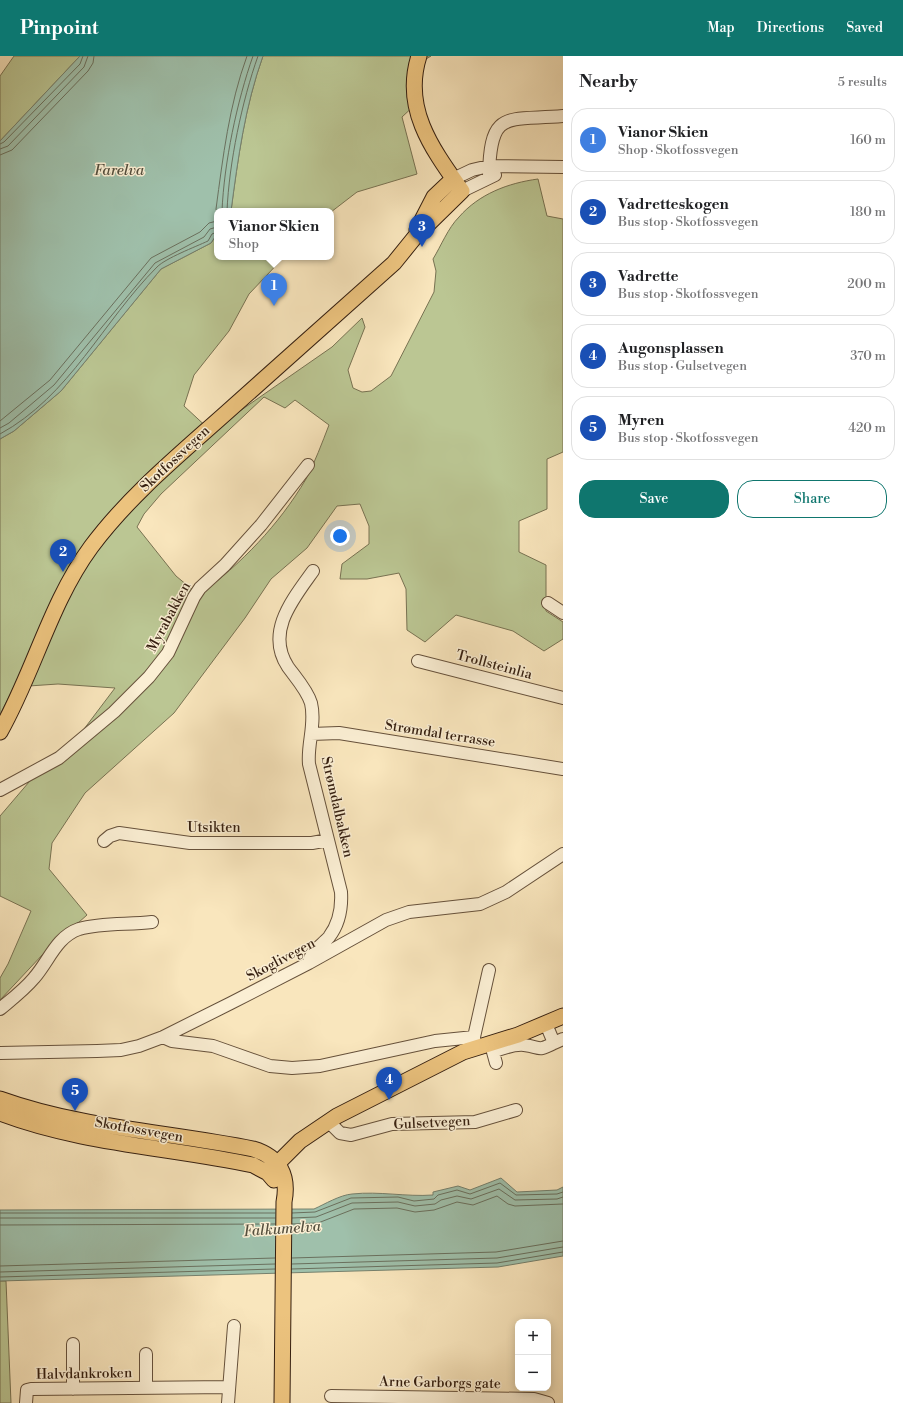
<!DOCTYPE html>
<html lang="en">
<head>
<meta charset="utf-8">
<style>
	:root { --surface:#fff; --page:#f2f2f2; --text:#202124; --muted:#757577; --line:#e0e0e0; --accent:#0f766e }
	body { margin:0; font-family:"Libre Bodoni",serif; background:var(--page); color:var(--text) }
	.controls { position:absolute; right:12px; bottom:12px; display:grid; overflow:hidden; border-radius:8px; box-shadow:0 2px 10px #0003 }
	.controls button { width:36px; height:36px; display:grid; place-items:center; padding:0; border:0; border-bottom:1px solid var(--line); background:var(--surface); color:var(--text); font:20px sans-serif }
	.you { position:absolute; left:340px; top:480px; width:14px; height:14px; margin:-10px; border:3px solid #fff; border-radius:50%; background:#1a73e8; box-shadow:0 0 0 6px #1a73e833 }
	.badge { display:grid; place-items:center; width:26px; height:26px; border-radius:50%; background:var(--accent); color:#fff; font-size:13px; font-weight:700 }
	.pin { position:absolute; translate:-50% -33px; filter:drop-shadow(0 1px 2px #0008) }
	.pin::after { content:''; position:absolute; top:21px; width:14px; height:12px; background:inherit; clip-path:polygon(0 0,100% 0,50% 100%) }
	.popup { position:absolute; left:214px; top:152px; width:120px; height:52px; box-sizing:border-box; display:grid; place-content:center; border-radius:8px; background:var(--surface); filter:drop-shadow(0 1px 3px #0005); font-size:13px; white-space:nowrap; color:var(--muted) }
	.popup b { font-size:15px; color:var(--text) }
	.popup::after { content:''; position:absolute; left:50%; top:100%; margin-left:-8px; border:8px solid transparent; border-top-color:var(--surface) }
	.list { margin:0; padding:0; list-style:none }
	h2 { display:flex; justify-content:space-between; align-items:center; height:52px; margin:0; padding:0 16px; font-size:17px }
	h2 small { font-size:13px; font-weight:400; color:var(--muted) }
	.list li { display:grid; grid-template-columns:26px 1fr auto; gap:12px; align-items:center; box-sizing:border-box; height:64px; margin:0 8px 8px; padding:0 8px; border:1px solid var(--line); border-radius:16px }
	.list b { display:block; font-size:15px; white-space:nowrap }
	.list p { margin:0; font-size:13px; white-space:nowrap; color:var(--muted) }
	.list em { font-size:13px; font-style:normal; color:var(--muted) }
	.actions { display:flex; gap:8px; padding:12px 16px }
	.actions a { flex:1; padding:9px 0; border:1px solid var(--accent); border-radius:16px; text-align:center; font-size:14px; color:var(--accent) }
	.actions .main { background:var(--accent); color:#fff }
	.map { position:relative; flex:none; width:563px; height:1347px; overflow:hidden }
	header { display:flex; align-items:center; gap:24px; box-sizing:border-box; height:56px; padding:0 20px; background:var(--accent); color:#fff }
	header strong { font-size:19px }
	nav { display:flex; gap:22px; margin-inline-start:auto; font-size:14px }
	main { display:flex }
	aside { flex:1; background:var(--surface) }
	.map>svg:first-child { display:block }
</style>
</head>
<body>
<header>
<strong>Pinpoint</strong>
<nav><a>Map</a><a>Directions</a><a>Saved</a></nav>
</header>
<main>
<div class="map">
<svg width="563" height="1347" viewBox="0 0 563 1347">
	<rect width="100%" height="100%" fill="#f9e6bd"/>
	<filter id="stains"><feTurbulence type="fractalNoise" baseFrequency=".005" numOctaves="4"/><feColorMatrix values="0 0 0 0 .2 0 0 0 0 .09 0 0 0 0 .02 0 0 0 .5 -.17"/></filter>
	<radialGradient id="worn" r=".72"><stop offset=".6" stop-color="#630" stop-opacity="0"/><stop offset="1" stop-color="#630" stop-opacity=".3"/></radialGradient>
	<path fill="#bbc693" stroke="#787252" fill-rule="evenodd" d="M14,0H80L0,85V20Z
		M263,0H431L413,11L417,47L402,61L417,118L357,136L331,156L231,155C238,102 245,50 263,0Z
		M538,123L547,160L563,163V396L547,403V453L519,465V496L546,509V555L563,566V583L544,595L513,575L456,559L425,586L407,574L406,533L399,517L367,523H340L342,508L369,488V470L360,448L337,450L307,492L271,523L245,562L174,657L85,737L52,787L49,813L87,859L44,897L0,944V922L8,908L31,855L0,840V760L35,719L81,677L115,632L58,628L14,631L0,659V383L14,375L61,335L161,213L211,187L217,178V201H284L249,238L229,275L194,319L184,350L211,375L332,291L362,262L365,271L348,314L353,332L362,336L371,335L391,320L434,236L436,215L433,203C441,190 448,172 459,161C479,138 508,127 538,123ZM264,341L285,352L295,344L329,369C322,387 315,406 306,423C279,469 241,508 199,539L176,520L137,471L144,458L161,438Z
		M0,1225H6L11,1347H0Z"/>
	<path fill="#9fc0ab" stroke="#75806d" d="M80,0H263C245,50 238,102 231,155H217V178L211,187L161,213L61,335L14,375L0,383V85Z
		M501,1122L517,1136L557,1134L563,1131V1200L498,1211L0,1225V1154L314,1153C325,1148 340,1139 352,1138C380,1135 406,1141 433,1139V1136L458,1130L470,1134Z"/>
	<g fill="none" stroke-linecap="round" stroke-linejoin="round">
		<path stroke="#6a705e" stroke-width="1" d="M0,88L4,86L80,8L83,0
			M0,93L8,90L84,11L88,0
			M0,99L12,94L88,15L93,7L94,0
			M222,155C224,107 237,45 253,0
			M227,155C229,107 242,45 258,0
			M217,160L216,153C223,101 229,49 247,0
			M0,365L50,324L151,202L200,176L209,167L217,165
			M0,372L9,367L54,329L155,207L204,181L210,173L217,171
			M0,378C70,340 103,265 157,211C166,202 195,191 208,185L212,178L217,176
			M0,1157H275
			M292,1157L315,1156L351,1142L398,1141L414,1145L434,1143L438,1139L457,1134L470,1138L500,1127L516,1139L557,1138L563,1136
			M0,1162H275
			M292,1162L316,1161L352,1147L398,1146L415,1150L435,1148L441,1144L457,1140L471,1143L499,1133L515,1144L557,1143L563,1141
			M292,1168L318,1167L354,1153L397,1152L415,1156L434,1154L457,1146L473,1149L497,1140L508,1148L515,1150L563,1148
			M0,1169L275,1168
			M292,1202L496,1196L563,1185
			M292,1208L497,1202L563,1191
			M0,1210L275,1202
			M292,1213L497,1207L563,1196
			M0,1216L275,1208
			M0,1221L275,1213"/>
		<defs>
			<path id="minor" d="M489,120C490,52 507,65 563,60
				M453,123L472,114L489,110L563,111
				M462,135L495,119
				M548,547L563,557
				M418,605L563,642
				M311,678L339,677L563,713
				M0,734L59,702L114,656L149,621L168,597L194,541L200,532L225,509L261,469L308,409
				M104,785L110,780L119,777L190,787H312L328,784
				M309,906C311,895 322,889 329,881C339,868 342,852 341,836L309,708C307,688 316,668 311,647C307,634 296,622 288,611C265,576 293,543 313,515
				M0,953C12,943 24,934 34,922C49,905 56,881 79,873C102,866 129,869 152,866
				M546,968L554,987L563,983
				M163,981L172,985L213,990L270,1010L292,1012L320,1010L435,985L474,981
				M475,988L474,981L489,914
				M0,997L97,995L121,994L139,990L163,981L231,947L309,907L386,864L409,856L480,848L506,836L563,798
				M496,1007L493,996C503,992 514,988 524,989C541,991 537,996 554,987
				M328,1065L340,1077L351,1079L392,1068L475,1066L516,1054
				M73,1288V1333
				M146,1332V1298
				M331,1340L534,1343L548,1347
				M26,1347L27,1334L31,1333L229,1331
				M228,1347L234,1270"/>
			<path id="major" d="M417,174L434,141L453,123
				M0,676C34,616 50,547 91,491C129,440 179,399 226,357C282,307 338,257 394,207L415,181L462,135C433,94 402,53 419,0
				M0,1043C81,1072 168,1076 253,1093C280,1101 289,1120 284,1146L282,1347
				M0,1057C81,1088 169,1091 253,1109L268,1117L274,1124
				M268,1117L300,1085L337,1060L463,996L518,979L563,960"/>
		</defs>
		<use href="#minor" stroke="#66513b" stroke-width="14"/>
		<use href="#major" stroke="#351f10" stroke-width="17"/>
		<use href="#minor" stroke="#fbefd4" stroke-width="12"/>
		<use href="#major" stroke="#ecc37e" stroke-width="15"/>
	</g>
	<g text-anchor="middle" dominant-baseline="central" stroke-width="3" stroke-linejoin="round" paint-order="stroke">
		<g font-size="14" fill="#351f10" stroke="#fbefd4">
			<text transform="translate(175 403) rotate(-43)">Skotfossvegen</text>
			<text transform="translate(169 561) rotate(-62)">Myrabakken</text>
			<text transform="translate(494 609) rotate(15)">Trollsteinlia</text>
			<text transform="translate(440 678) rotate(9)">Strømdal terrasse</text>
			<text transform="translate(337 751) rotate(77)">Strømdalbakken</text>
			<text x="214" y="772">Utsikten</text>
			<text transform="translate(281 904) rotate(-28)">Skoglivegen</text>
			<text transform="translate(432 1067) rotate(-3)">Gulsetvegen</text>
			<text transform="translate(139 1074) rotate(10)">Skotfossvegen</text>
			<text transform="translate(84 1318) rotate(-1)">Halvdankroken</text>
			<text transform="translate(440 1327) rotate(1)">Arne Garborgs gate</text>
		</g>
		<g font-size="15" font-style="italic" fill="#554f3e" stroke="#fbefd4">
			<text x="119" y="114">Farelva</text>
			<text transform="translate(282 1173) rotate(-4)">Falkumelva</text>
		</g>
	</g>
	<rect width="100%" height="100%" filter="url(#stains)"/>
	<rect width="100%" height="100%" fill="url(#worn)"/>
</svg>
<div class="controls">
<button>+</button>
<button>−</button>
</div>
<div class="you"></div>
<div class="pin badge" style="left:274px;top:250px;background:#3f7fe0">1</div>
<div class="popup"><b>Vianor Skien</b>Shop</div>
<div class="pin badge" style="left:63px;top:516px;background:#1a4fb4">2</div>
<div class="pin badge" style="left:422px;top:191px;background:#1a4fb4">3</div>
<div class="pin badge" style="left:389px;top:1044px;background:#1a4fb4">4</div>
<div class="pin badge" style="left:75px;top:1055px;background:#1a4fb4">5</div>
</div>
<aside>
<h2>Nearby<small>5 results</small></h2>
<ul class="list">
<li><span class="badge" style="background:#3f7fe0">1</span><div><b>Vianor Skien</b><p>Shop · Skotfossvegen</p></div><em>160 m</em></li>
<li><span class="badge" style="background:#1a4fb4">2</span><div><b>Vadretteskogen</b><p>Bus stop · Skotfossvegen</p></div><em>180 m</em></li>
<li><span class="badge" style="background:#1a4fb4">3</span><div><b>Vadrette</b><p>Bus stop · Skotfossvegen</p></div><em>200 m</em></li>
<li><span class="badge" style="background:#1a4fb4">4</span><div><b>Augonsplassen</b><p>Bus stop · Gulsetvegen</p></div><em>370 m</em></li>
<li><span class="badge" style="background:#1a4fb4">5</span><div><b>Myren</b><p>Bus stop · Skotfossvegen</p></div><em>420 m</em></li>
</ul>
<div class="actions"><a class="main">Save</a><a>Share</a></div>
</aside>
</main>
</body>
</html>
